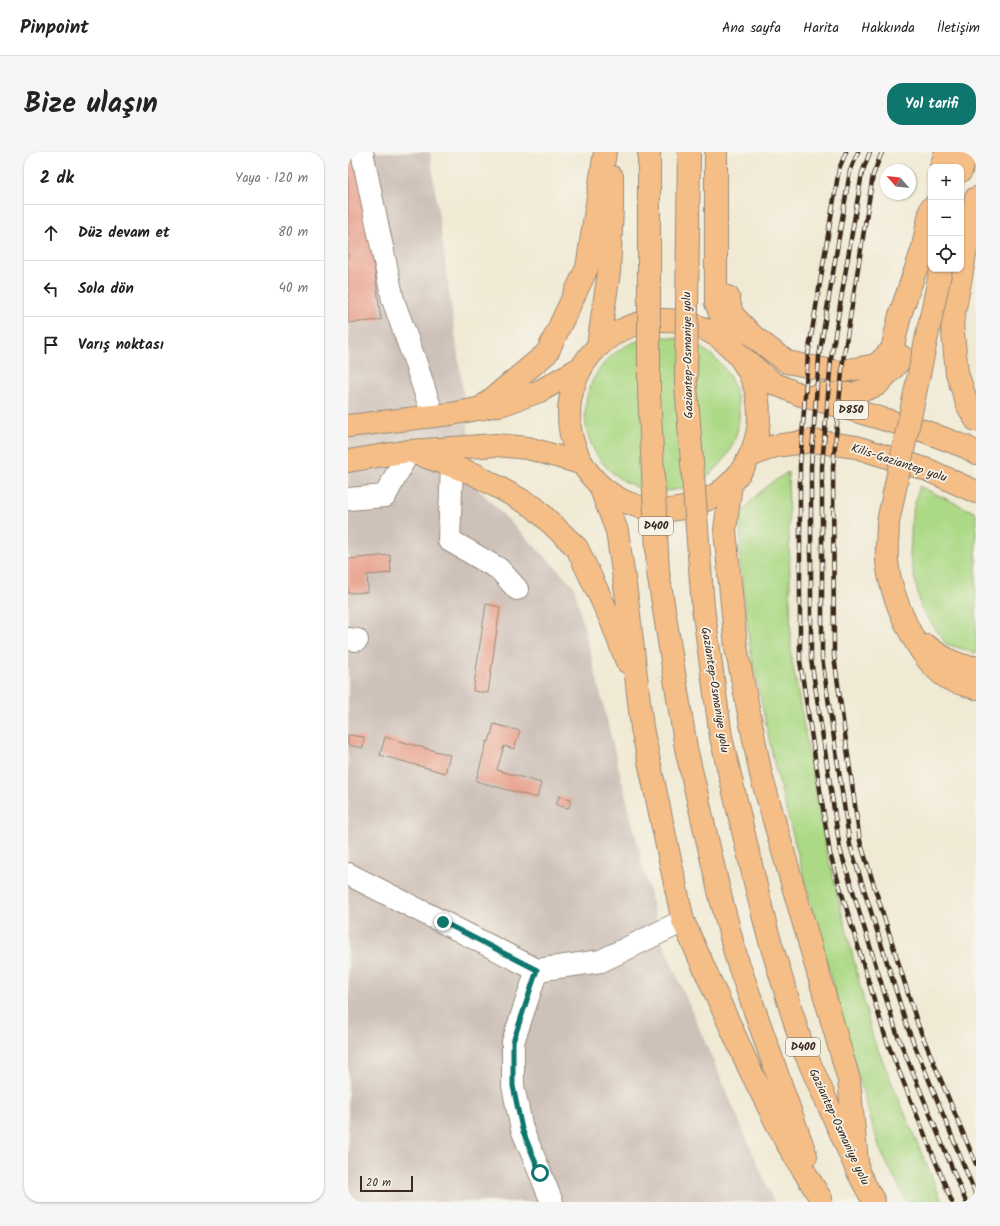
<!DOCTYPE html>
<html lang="tr">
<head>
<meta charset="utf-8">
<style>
	:root { --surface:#fff; --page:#f6f6f6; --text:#222; --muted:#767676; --line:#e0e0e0; --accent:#0f766e }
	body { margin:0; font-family:Kalam,sans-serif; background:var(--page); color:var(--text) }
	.controls { position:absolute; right:12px; top:12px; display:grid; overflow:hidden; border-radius:8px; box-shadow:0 1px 3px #0004 }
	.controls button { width:36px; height:36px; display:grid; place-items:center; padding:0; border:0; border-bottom:1px solid var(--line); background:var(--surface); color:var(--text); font:20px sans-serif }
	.compass { position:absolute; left:532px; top:12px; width:36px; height:36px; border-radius:50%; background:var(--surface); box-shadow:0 1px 3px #0004; rotate:297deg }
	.scale { position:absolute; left:12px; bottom:10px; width:53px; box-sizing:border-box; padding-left:4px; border:2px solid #3b2a1e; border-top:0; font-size:11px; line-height:14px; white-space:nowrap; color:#3b2a1e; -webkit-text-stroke:3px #f7f3e8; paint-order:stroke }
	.stop { position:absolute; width:12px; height:12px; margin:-9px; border:3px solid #0f766e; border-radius:50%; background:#fff }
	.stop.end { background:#0f766e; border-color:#fff; box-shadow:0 1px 4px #0008 }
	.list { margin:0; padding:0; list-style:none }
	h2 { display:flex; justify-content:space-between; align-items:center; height:52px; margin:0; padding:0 16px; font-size:17px }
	h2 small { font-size:13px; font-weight:400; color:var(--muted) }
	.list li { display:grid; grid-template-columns:26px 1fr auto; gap:12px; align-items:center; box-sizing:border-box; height:56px; padding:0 16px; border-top:1px solid var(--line) }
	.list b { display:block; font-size:15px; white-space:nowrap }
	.list em { font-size:13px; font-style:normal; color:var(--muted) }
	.icon { flex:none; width:22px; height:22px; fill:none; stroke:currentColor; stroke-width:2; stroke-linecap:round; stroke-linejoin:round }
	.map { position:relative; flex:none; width:628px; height:1050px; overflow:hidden; border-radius:16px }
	header { display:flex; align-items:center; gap:24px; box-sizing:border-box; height:56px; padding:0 20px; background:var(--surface); border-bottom:1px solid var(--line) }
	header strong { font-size:19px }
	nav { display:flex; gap:22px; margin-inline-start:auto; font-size:14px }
	.intro { display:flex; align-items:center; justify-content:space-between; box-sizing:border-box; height:96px; padding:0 24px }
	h1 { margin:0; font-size:28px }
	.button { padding:10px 18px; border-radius:16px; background:var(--accent); color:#fff; font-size:14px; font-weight:700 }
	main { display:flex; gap:24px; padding:0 24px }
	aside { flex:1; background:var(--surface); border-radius:16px; box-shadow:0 1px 3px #0004 }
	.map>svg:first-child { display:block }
</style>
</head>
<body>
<header>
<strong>Pinpoint</strong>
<nav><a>Ana sayfa</a><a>Harita</a><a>Hakkında</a><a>İletişim</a></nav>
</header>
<div class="intro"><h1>Bize ulaşın</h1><a class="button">Yol tarifi</a></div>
<main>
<aside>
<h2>2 dk<small>Yaya · 120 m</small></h2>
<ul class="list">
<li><svg class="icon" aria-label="ahead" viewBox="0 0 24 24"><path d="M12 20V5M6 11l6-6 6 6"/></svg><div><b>Düz devam et</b></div><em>80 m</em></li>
<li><svg class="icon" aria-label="left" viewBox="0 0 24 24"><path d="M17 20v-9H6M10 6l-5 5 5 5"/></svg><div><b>Sola dön</b></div><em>40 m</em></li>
<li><svg class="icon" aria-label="arrive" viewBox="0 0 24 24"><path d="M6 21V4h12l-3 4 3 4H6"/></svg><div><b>Varış noktası</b></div></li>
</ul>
</aside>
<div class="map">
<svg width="628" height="1050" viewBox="0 0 628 1050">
	<rect width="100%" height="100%" fill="#f7f3e8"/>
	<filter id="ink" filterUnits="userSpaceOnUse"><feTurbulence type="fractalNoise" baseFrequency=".025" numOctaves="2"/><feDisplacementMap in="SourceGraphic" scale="8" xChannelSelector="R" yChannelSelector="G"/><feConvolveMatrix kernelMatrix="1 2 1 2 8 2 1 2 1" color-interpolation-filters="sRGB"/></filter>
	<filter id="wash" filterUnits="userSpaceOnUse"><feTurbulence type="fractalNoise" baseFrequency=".012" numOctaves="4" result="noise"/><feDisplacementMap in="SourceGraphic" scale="16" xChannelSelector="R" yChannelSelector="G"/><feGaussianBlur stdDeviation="0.9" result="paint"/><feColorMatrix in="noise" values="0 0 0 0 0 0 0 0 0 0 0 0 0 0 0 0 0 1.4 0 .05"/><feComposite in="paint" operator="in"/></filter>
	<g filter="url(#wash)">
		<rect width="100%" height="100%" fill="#f0ead4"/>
		<path fill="#cec1b9" d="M0,0H82L128,335L226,434L313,787L426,1050H0Z"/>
		<path fill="#acd985" stroke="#748252" d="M237 262a77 77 0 1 1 154 0a77 77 0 1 1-154 0Z
			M440,320L443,503L479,700L525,886L594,1050H559L532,998L506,911L469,775L426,611L402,496L392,411L393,361L405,347L420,333Z
			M571,334L628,361V501L598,492L573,456L562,405L564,364Z"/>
		<g id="blocks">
			<path fill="#e89e8a" d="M0,0H2L16,36L33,168L0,171Z
				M42,403L43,421L19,423L20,440L0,441V407Z
				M138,452L152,455L140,541L125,539Z
				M146,572L172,579L166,597L156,594L149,618L193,631L189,646L128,629L139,589L141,590Z
				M0,583L16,585L15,596L0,593Z
				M37,585L102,603L97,621L32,603Z
				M211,644L223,647L221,656L208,653Z"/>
		</g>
	</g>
	<g filter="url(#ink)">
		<use href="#blocks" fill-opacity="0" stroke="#968a79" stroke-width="1"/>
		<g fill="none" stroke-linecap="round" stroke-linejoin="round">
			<defs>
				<path id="minor" d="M14,0L45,148L67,209L85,264
					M104,314L101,388L151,417L169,437
					M0,347L37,344L61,299
					M0,487L9,488
					M0,722L189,818L253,809L335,769
					M189,818L165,890V934L174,977L204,1050"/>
				<path id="major" d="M0,274L103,262L155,252L192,239L232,216
					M0,309L61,299L148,293L180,296L232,311"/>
				<path id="highway" d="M368,0V151L387,199L425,231L453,243L576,279L618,295L628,301
					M593,15L598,0
					M613,19L618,0
					M628,46L604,171L609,221L620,254L628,268
					M571,114L583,56
					M380,145L384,162L405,184L439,210L490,220L528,213L544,198L552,163L574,99
					M221 263a95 95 0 1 1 190 0a95 95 0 1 1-190 0Z
					M250,194L261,120L264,55V25
					M471,242H505L529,233L552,209L553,204
					M132,257L199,201L239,116L257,0
					M61,299L126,322L186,355L229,396L263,468L279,510
					M402,304L427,294L465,289L508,295L580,318L628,340
					M383,332L377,378L388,495L413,623L501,928L510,1020
					M253,337L269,379L280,454L294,576L335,769L403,920L437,988L473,1047
					M540,370C540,383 538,397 539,410C543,445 568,506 599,526C607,531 619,533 628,536
					M579,494C594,505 609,515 628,515
					M407,730L419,779L454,894L510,1020L526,1050
					M372,743L389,808L458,1004"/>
			</defs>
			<use href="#minor" stroke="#968a79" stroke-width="24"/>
			<use href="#major" stroke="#968a79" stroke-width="24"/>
			<use href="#highway" stroke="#968a79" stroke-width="24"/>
			<use href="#minor" stroke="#fff" stroke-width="22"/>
			<use href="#major" stroke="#f6be87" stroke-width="22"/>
			<use href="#highway" stroke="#f6be87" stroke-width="22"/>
			<defs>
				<path id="rail" d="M498,0L491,17L460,203L452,314V509L482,702L538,887L604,1050
					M510,0L502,19L471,205L463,314V507L492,697L549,882L618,1050
					M522,0L514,21L483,207L474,314V506L502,693L560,877L628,1043
					M534,0L525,23L495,209L485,315L486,504L512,689L570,873L628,1012"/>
			</defs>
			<use href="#rail" stroke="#3b2a1e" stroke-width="4.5"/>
			<use href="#rail" stroke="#f7f3e8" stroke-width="3" stroke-dasharray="9" stroke-linecap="butt"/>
			<defs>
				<path id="highway-bridge" d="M301,0V240L310,420L338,596L372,743
					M341,0L338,232L355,455L373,585L407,730
					M540,370L593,117"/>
			</defs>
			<use href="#highway-bridge" stroke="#968a79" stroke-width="24" stroke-linecap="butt"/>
			<use href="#highway-bridge" stroke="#f6be87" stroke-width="22"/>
		</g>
	</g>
	<g fill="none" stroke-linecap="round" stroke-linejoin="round" filter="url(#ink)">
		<path stroke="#0f766e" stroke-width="5" d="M95,770L189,818L165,890V934L174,977L192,1021"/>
	</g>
	<g text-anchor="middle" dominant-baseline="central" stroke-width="3.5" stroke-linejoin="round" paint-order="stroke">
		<g fill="#f7f3e8" stroke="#73665b" stroke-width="1">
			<rect x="486" y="249" width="34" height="18" rx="3"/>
			<rect x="291" y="365" width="34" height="18" rx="3"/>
			<rect x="438" y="886" width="34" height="18" rx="3"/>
		</g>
		<g font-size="11" font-weight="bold" fill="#3b2a1e">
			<text x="503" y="258">D850</text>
			<text x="308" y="374">D400</text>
			<text x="455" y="895">D400</text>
		</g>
		<g font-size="12" fill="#3b2a1e" stroke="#f7f3e8">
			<text transform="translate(340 203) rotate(-91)">Gaziantep-Osmaniye yolu</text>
			<text transform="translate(551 311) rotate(18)">Kilis-Gaziantep yolu</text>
			<text transform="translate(367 538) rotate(81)">Gaziantep-Osmaniye yolu</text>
			<text transform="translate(491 975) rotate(65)">Gaziantep-Osmaniye yolu</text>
		</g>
	</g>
</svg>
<div class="controls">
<button>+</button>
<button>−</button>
<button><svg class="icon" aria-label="locate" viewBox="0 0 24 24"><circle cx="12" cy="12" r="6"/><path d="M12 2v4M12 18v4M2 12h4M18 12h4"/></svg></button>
</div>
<svg class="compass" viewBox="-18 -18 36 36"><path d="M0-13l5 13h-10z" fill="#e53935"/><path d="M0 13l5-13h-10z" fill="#767676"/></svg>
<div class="scale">20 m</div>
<div class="stop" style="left:192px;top:1021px"></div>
<div class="stop end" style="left:95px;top:770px"></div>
</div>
</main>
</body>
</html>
